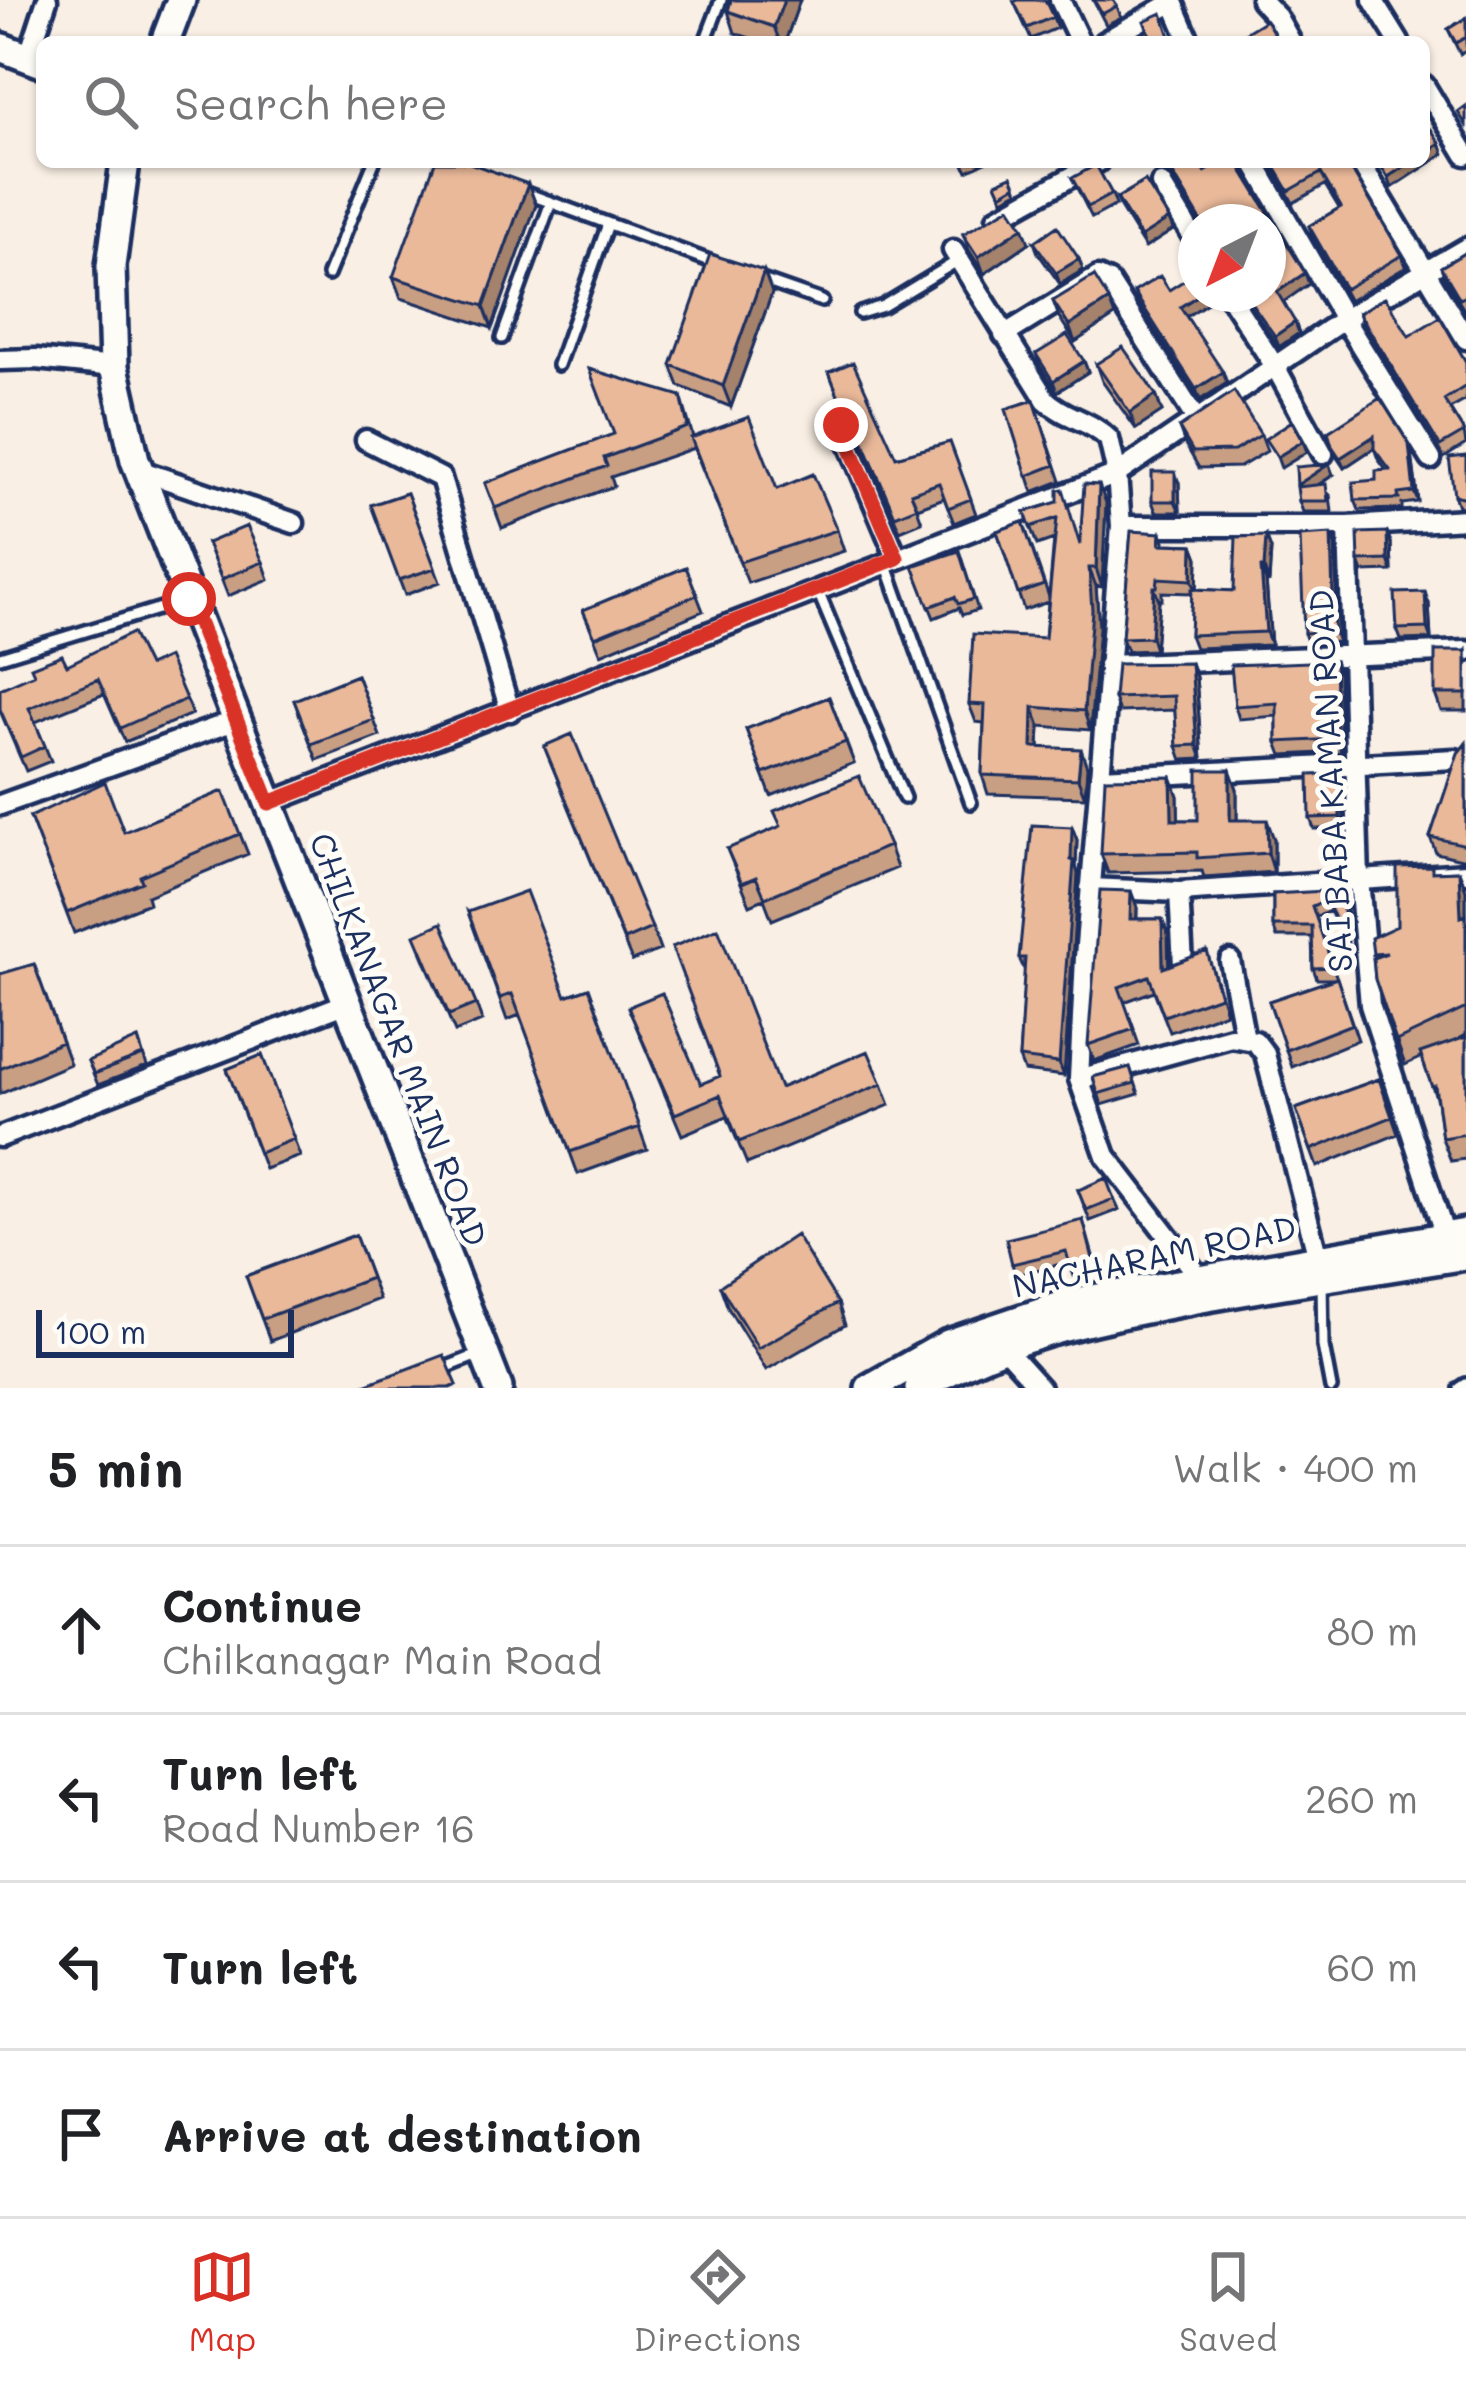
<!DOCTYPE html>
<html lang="en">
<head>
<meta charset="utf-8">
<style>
	:root { --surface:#fff; --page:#f6f6f6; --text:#202124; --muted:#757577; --line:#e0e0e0; --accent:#d93025 }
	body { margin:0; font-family:Mali,sans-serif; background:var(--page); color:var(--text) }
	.compass { position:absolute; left:1178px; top:204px; width:108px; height:108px; border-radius:50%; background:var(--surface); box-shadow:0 3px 9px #0004; rotate:222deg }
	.scale { position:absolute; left:36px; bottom:30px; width:258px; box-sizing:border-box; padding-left:12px; border:6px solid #1b2f5e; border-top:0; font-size:33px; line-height:42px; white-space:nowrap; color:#1b2f5e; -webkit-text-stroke:9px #fdfcf7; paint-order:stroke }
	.stop { position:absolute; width:36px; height:36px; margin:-27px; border:9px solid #d93025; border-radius:50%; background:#fff }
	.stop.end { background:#d93025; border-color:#fff; box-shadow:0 3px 12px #0008 }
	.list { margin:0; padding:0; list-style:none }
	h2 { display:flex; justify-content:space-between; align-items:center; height:156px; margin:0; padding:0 48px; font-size:51px }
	h2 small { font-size:39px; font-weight:400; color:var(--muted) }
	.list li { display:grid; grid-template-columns:78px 1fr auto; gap:36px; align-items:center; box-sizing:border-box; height:168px; padding:0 48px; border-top:3px solid var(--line) }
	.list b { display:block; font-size:45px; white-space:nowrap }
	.list p { margin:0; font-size:39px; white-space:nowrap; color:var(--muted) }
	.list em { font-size:39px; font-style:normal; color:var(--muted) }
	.icon { flex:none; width:66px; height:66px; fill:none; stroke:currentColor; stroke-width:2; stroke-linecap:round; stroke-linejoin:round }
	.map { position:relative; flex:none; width:1466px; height:1388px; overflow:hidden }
	.search { position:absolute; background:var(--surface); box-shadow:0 3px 9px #0004; left:36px; right:36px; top:36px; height:132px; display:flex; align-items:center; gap:30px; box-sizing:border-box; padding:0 42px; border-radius:18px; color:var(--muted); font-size:45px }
	.sheet { height:828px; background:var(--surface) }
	nav { display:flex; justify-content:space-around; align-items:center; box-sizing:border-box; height:168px; border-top:3px solid var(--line); background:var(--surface); font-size:33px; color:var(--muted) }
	nav a { display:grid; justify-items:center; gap:6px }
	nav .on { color:var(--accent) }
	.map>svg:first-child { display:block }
</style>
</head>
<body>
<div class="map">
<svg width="1466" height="1388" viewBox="0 0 1466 1388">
	<rect width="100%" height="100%" fill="#f9efe4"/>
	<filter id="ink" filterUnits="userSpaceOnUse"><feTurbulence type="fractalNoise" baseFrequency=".00833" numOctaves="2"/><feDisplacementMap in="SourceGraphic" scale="24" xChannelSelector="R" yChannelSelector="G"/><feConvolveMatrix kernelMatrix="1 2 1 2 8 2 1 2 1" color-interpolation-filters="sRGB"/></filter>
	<g filter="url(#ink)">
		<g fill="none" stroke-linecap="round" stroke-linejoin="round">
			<defs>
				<path id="lane" d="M705,42L721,0
					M523,192L715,263
					M328,275L374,162
					M759,279L822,301
					M860,313L883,306L959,260
					M502,338L551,202
					M558,365L608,224
					M886,563L971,803
					M817,589L904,798
					M0,657L184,601
					M1322,1280L1323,1346L1331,1388
					M440,1370L480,1354
					M1460,1388L1466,1384"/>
				<path id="street" d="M1060,0L1080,42
					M1172,0L1190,42
					M1261,0L1277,17L1291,42
					M1373,0L1399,42
					M1104,42L1173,2
					M28,58L47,0
					M1424,85L1466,155
					M1254,162L1344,319L1431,459
					M1360,162L1466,339
					M1161,184L1196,242
					M997,218L1098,162
					M953,250L1046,400C1065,418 1090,420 1109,439L1117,474L1121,526L1085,957L1079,1079L1106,1156L1200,1278
					M1228,294L1276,368L1323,454
					M1004,335L1098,277L1109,282L1196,419
					M0,360L36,359L114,367
					M841,425L897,558
					M366,440L441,478L510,711
					M139,470L294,523
					M1121,526H1348L1466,519
					M1348,526L1359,879L1370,1005L1445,1236
					M1108,665L1466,651
					M1102,778L1455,759
					M269,803L1117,474L1344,319L1466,248
					M0,805L234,721
					M1090,888L1179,892L1466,873
					M1179,892L1183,965
					M1230,961L1245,1039
					M1079,1079L1231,1037L1255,1041L1265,1054L1321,1269
					M0,1137L347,1003
					M1003,1347L1040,1388"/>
				<path id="secondary" d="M165,42L181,0
					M0,47L42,63
					M125,162L111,266L114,367L135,460L498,1388
					M870,1388L948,1344L1070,1303L1466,1233
					M919,1388C1005,1335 1093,1319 1191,1300C1282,1283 1374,1270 1466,1255"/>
			</defs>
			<use href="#lane" stroke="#1b2f5e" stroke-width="18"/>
			<use href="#street" stroke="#1b2f5e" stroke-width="27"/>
			<use href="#secondary" stroke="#1b2f5e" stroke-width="36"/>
			<use href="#lane" stroke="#fdfcf7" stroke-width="9"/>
			<use href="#street" stroke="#fdfcf7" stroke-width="18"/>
			<use href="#secondary" stroke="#fdfcf7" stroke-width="27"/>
		</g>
		<path fill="#c99f84" stroke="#1b2f5e" stroke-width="3" d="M800,0L785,42H762L735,33L728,11Z
			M1093,0L1117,6L1121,17L1106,25Z
			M1014,2L1053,17L1057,28L1031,39Z
			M1466,18V51L1460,54L1448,29Z
			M963,162H986L967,171Z
			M1177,162H1199L1205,172L1222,162H1237L1305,273L1309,284L1283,301L1299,333L1279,347L1242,294H1268V222H1200L1173,178L1169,167Z
			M1271,162H1347L1402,255L1406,267L1349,301L1313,238L1309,226L1339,208L1325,185L1293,203Z
			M1012,176L1018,191L1003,199L996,183Z
			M1072,178L1112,194L1116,205L1092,218Z
			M528,184L536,205L492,328L401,298L393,277Z
			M1117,198L1173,230L1145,248L1121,209Z
			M963,234L1029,243L984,274L969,250Z
			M1034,242L1083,270L1060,284L1038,253Z
			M1466,252V309L1464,310L1445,278L1441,267Z
			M1169,290L1215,298L1186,316L1227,383L1200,400L1138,303L1134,292Z
			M772,293L731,407L679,386L671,365Z
			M1053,301L1115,316L1075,342L1059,317Z
			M1359,313L1466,362V400L1450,409L1464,432L1466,444L1444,458L1363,324Z
			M1036,354L1084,361L1088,372L1057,392L1040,366Z
			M1096,364L1156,395L1162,412L1136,429L1102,381Z
			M829,372L896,457L950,442L976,514L954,523L944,498L917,508L922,522L900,531L853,420L844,412Z
			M681,396L693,437L777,489L837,530L844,551L748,583L694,448L611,477L614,486L502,528L485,483L614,434Z
			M1034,400L1061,481L1033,492L1006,409Z
			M1179,428L1261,435L1267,451L1240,467L1199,468L1185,444Z
			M1328,432L1412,454L1418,502L1402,504V509L1359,510L1355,500L1386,470L1378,459L1374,448L1344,468L1336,456Z
			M1466,456V508L1458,506L1454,495Z
			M1296,467L1333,475L1319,485L1330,495L1332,512H1303L1299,501Z
			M1179,483L1180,512H1156L1152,501Z
			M407,493L440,582L405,595L371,505Z
			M1058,502L1081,543L1106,503L1102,587L1096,586L1099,628L1090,730L1040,726L1039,747L1087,767L1085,797L988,794L982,775L984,723L976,722L969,704L1045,638L1048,602L1024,610L997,531L1023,522L1049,597L1054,539L1037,545L1025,512Z
			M1387,532L1391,543L1392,571L1363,572L1359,561Z
			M1161,533L1165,544L1193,545L1198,558L1197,589L1234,591L1266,536L1271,549L1269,582L1266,581L1271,645L1195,648L1190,635L1192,593L1162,592V600H1159L1155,650L1127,651L1122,638Z
			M207,543L263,562L269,579L228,596Z
			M1335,545L1338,642L1308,644L1304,633Z
			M959,551L978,610L962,615L959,608L934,618L913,566Z
			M686,567L703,611L601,654L583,610Z
			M1429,604L1431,639L1401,640L1397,629Z
			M1466,651V711H1441L1435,694Z
			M1335,661L1339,674L1341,752L1282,755L1277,742V716L1239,719L1235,706Z
			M1191,663L1196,677L1202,759L1182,760L1177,746L1175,710L1119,712L1114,698Z
			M67,665L148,666L186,699L192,714L125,742L104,694L35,722L51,761L26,771L0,711V689Z
			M357,675L380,736L317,760L294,700Z
			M829,697L854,763L771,796L746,729Z
			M1466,743V860L1436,853L1430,837Z
			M544,746L652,928L660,950L632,961Z
			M1230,770L1237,789V820L1274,839V872L1204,877L1202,871L1108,873L1101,854L1171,777L1178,796V820H1198Z
			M1339,774L1343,785L1344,829H1314L1310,818Z
			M30,817L124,832L240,834L248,854L147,896L149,903L74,933Z
			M1072,827L1077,840L1076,866L1078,874L1064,1076L1024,1071L1019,1058L1025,971L1019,958Z
			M889,846L897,868L772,920L764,899L750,905L727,849Z
			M1459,871L1466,890V1035L1455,1041L1466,1037V1159L1451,1161L1442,1138L1437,1101L1422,1057L1405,1065L1375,979L1373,954L1397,926L1434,872Z
			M1273,894L1346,901L1348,948L1330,911L1316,917L1358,1040L1292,1067L1269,1001L1336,979H1317L1313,968L1312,937H1277L1273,926Z
			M1137,907V919H1162L1168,935V966L1212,967L1226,1012L1170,1032L1154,991L1124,1002L1139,1045L1094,1061L1088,1045Z
			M468,912L566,996L589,988L647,1149L578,1174L520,1015L507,1020Z
			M421,951L476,1004L482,1021L455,1032Z
			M34,964L70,1064L0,1094V974Z
			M628,1007L701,1084L780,1088L882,1084L890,1105L747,1164L727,1116L682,1135Z
			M138,1039L147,1066L98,1085L88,1061Z
			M262,1055L300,1156L265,1169L227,1069Z
			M1130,1067L1139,1094L1102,1105L1093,1077Z
			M1379,1079L1398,1134L1317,1167L1296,1109Z
			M1078,1190L1114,1199L1119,1210L1090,1221Z
			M1083,1220L1097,1270L1074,1276L1069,1262L1016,1275L1012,1264Z
			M355,1235L379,1299L270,1341L246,1276Z
			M720,1286L838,1303L845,1325L766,1370L728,1308Z"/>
		<path fill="#a4826c" stroke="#1b2f5e" stroke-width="3" d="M784,0H800L785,42H780L774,27Z
			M1440,143L1444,154L1392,188L1388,177L1411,162H1424V154Z
			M528,184L536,205L492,328L484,306Z
			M1169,219L1173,230L1145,248L1141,237Z
			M1023,227L1029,243L984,274L978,257Z
			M1079,259L1083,270L1060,284L1056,273Z
			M764,271L772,293L731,407L723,386Z
			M1305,273L1309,284L1282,303L1277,292Z
			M1200,294H1217L1215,298L1184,318L1180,307Z
			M1109,300L1115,316L1075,342L1069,326Z
			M1295,322L1299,333L1279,347L1275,336Z
			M1084,361L1088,372L1057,392L1053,381Z
			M1223,372L1227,383L1200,400L1196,389Z
			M1156,395L1162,412L1136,429L1130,413Z
			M1374,436L1377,446L1344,468L1340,458Z
			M1303,441L1307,452L1281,468L1277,457Z
			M1409,444L1412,454L1418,502L1414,492Z
			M1329,464L1333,475L1301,496L1297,485Z
			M1175,472L1179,483L1180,512L1175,501Z
			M1099,485L1106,503L1102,587L1096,568Z
			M1387,532L1391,543L1392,571L1388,560Z
			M1331,534L1335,545L1338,642L1334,631Z
			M1266,536L1271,549L1269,582L1264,568Z
			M1193,545L1198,558L1197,593L1192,580Z
			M1089,568L1096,586L1099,628L1090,730L1084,711Z
			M1261,568L1266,581L1271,645L1266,632Z
			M1154,587L1159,600L1155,650L1151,637Z
			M1425,592L1429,604L1431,639L1427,628Z
			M1335,661L1339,674L1341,752L1337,739Z
			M1191,663L1196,677L1202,759L1197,745Z
			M1033,707L1040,726L1038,765L1032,747Z
			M1081,749L1087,767L1085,797L1078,779Z
			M1230,770L1237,789V839L1230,820Z
			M1339,774L1343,785L1344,829L1340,817Z
			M1171,777L1178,796L1179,839L1172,820Z
			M1267,820L1274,839V872L1268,853Z
			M1072,827L1077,840L1076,866L1078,874L1064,1076L1059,1063Z
			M1459,871L1466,890V931L1461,917Z
			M1342,890L1346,901L1348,948L1344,937Z
			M1131,891L1137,907L1136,935L1130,919Z
			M1162,919L1168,935L1169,984L1163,968Z"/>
		<path fill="#eab99a" stroke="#1b2f5e" stroke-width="3" d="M731,0H784L774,27L728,11Z
			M1018,0H1045L1053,17L1027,28L1014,2Z
			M1094,0H1113L1117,6L1102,14Z
			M1162,13L1172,42H1153L1144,21Z
			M1466,18V37L1456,43L1448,29Z
			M1266,20L1279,42H1230Z
			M1466,106V125L1458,112Z
			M1431,129L1440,143L1424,154V134Z
			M435,162H467L528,184L484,306L393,277Z
			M1177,162H1199L1205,172L1222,162H1237L1305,273L1277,292L1295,322L1275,336L1245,294H1268V222H1202L1169,167Z
			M1272,162H1347L1402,255L1345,289L1309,226L1341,207L1321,173L1289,191Z
			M1385,162H1411L1388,177L1380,165Z
			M1096,165L1112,194L1088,207L1072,178Z
			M1012,176L1016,185L1001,194L996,183Z
			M1145,181L1169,219L1141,237L1117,198Z
			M1010,207L1023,227L978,257L963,234Z
			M1057,226L1079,259L1056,273L1034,242Z
			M1466,252V296L1460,299L1441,267Z
			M710,254L764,271L723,386L671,365Z
			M1196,273V294H1200L1180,307L1223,372L1196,389L1134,292L1160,276L1169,290Z
			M1094,276L1109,300L1069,326L1053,301Z
			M1385,297L1409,336L1440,317L1466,362V386L1444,400L1464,432L1440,446L1359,313Z
			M1067,335L1084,361L1053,381L1036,354Z
			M1123,347L1156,395L1130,413L1096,364Z
			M853,362L896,457L950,442L971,499L948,508L939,483L911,493L917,507L895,516L848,405L839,397L829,372Z
			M589,369L681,396L688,427L604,458L607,466L495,508L485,483L614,434Z
			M1234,391L1261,435L1234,451L1193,452L1179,428Z
			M1380,398L1409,444L1414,492L1398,494L1399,499L1355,500L1353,482L1376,480V471L1390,470L1374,449V436L1340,458L1332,446L1328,432Z
			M1034,400L1055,465L1027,476L1006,409Z
			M749,417L777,489L813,474L837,530L740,562L691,438Z
			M1292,421L1303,441L1277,457L1265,439Z
			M1466,456V498L1454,495L1449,458Z
			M1329,464L1297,485L1296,467Z
			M1152,472H1175V501H1152Z
			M1084,484L1099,485L1096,568H1089L1092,610L1084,711L1033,707L1032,747L1081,749L1078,779L982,775L985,705L969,704L973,634L1045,638L1057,518L1030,527L1025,512L1058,502V490L1063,489L1080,545Z
			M1326,484L1328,501H1299L1297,487Z
			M407,493L435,568L399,580L371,505Z
			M1023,522L1044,585L1018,594L997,531Z
			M247,526L263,562L222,579L207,543Z
			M1131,531L1161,533L1160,544L1193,545L1192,580L1158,578L1157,587H1154L1151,637L1122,638Z
			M1387,532L1388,560L1359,561L1358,533Z
			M1331,534L1334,631L1304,633L1300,536Z
			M1266,536L1264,568H1261L1266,632L1190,635L1192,589L1234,591L1236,537Z
			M959,551L974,599L958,604L955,597L929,607L913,566Z
			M686,567L697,595L595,637L583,610Z
			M1425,592L1427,628L1397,629L1395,593Z
			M132,633L148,666L168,657L186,699L120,728L98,679L29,708L45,746L21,757L0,709V689L34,674L31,667L62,655L67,665Z
			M1435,651H1466V694H1435Z
			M1335,661L1337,739L1277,742V703L1235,706L1231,665Z
			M1191,663L1197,745L1177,746L1174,696L1114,698L1117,664Z
			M357,675L374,720L311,744L294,700Z
			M829,697L846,742L763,774L746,729Z
			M572,734L652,928L624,940L544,746Z
			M1466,743V845L1430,837L1458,753Z
			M1198,770H1230V820H1267L1268,853L1197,858V852L1101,854L1105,778L1171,777L1172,820H1198Z
			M1339,774L1340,817L1310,818L1309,775Z
			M859,776L889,846L765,898L756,877L742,883L727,849L781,826L774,811Z
			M105,782L124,832L223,791L240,834L140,876L142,882L67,913L30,817Z
			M1032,825L1072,827L1071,860L1074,861L1059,1063L1019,1058L1025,958H1019Z
			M1432,866V872L1459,871L1461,917L1466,915V1008L1396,1041L1375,979L1373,958L1387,953L1373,954L1371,938L1397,926V867Z
			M1100,890L1131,891L1130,919H1162L1163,968L1207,951L1220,996L1164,1016L1149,976L1119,987L1134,1029L1088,1045Z
			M1342,890L1344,937L1326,900L1312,906L1333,967L1313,968L1312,926H1273V894Z
			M526,891L566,996L589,988L640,1127L570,1152L512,994L500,998L468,912Z
			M442,923L476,1004L449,1015L415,935Z
			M718,928L780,1088L868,1051L882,1084L739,1142L720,1095L675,1114L628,1007L662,993L701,1084L720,1076L672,947Z
			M34,964L62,1042L0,1069V974Z
			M1337,978L1352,1024L1286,1050L1269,1001Z
			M1466,1037V1134L1442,1138L1435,1086L1432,1087L1420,1053Z
			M138,1039L143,1055L94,1074L88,1061Z
			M262,1055L294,1139L259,1153L227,1069Z
			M1130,1067L1135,1083L1098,1094L1093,1077Z
			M1379,1079L1392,1117L1311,1150L1296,1109Z
			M1106,1178L1114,1199L1086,1210L1078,1190Z
			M1083,1220L1093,1259L1070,1265L1066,1251L1012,1264L1006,1239Z
			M355,1235L371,1278L262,1319L246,1276Z
			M796,1235L838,1303L758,1348L720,1286Z
			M444,1355L457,1385L450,1388H357Z"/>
	</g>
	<g fill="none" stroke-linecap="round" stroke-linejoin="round" filter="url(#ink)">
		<path stroke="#d93025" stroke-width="15" d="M189,599L269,803L897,558L841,425"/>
	</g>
	<g text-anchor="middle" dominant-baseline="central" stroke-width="10" stroke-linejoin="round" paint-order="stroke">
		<g font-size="33" fill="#1b2f5e" stroke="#fdfcf7">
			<text transform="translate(1329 781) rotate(-93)">SAI BABA KAMAN ROAD</text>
			<text transform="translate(400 1039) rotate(69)">CHILKANAGAR MAIN ROAD</text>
			<text transform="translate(1154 1255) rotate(-12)">NACHARAM ROAD</text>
		</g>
	</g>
</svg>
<svg class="compass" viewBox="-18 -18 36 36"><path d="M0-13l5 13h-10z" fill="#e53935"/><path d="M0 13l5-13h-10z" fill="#757577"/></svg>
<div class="scale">100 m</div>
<div class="stop" style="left:189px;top:599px"></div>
<div class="stop end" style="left:841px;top:425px"></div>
<div class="search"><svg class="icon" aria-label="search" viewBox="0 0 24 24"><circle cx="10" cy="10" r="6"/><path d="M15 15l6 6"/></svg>Search here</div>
</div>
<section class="sheet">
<h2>5 min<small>Walk · 400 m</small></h2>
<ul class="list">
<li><svg class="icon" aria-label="ahead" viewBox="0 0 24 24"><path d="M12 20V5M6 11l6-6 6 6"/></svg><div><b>Continue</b><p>Chilkanagar Main Road</p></div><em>80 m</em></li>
<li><svg class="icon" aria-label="left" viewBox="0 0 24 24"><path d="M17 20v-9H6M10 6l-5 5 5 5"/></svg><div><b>Turn left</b><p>Road Number 16</p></div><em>260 m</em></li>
<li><svg class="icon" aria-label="left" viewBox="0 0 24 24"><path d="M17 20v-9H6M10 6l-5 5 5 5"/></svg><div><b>Turn left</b></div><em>60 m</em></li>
<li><svg class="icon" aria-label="arrive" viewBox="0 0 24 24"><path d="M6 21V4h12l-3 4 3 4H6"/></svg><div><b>Arrive at destination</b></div></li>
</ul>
</section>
<nav>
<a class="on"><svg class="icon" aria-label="map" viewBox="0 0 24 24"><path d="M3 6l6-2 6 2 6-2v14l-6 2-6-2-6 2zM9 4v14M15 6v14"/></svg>Map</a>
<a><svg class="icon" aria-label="directions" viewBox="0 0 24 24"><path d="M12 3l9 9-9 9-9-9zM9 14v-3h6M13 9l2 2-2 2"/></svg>Directions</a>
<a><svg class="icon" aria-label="saved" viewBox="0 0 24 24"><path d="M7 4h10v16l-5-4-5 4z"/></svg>Saved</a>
</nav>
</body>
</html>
